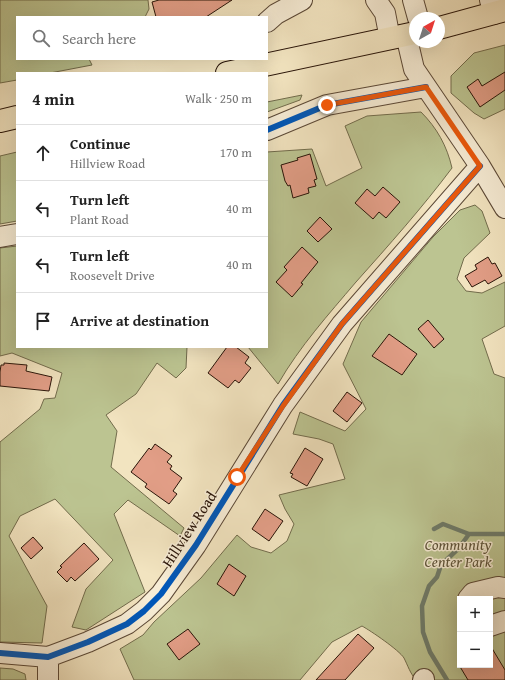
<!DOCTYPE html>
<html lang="en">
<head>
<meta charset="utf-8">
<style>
	:root { --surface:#fff; --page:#f2f2f2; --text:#222; --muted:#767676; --line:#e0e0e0 }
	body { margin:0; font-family:"Gentium Book Plus",serif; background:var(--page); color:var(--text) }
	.controls { position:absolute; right:12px; bottom:12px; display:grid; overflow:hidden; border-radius:0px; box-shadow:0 4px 16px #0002 }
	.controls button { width:36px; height:36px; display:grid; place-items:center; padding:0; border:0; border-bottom:1px solid var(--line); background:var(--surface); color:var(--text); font:20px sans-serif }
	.compass { position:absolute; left:409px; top:12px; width:36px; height:36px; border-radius:50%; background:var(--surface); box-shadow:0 4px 16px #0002; rotate:39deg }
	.stop { position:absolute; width:12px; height:12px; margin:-9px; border:3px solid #ea580c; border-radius:50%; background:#fff }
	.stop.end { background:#ea580c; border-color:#fff; box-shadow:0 1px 4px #0008 }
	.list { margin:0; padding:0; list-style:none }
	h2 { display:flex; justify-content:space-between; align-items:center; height:52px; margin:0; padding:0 16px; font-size:17px }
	h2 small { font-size:13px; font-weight:400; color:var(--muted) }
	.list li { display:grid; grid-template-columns:26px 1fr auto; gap:12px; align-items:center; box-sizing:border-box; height:56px; padding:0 16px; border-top:1px solid var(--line) }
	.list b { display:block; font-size:15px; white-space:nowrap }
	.list p { margin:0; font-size:13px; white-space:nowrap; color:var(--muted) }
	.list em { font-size:13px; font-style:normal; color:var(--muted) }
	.icon { flex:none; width:22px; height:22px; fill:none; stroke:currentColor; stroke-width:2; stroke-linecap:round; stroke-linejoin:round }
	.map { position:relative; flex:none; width:505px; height:680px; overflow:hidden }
	.search { position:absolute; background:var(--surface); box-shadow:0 4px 16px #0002; left:16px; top:16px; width:252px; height:44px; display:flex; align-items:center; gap:10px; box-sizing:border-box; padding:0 14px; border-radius:0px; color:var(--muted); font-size:15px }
	.panel { position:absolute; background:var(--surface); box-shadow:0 4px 16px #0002; left:16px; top:72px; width:252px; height:276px; border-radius:0px }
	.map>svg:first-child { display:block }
</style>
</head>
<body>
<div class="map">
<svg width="505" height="680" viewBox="0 0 505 680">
	<rect width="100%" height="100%" fill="#f2e4c0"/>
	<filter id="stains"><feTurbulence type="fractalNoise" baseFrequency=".005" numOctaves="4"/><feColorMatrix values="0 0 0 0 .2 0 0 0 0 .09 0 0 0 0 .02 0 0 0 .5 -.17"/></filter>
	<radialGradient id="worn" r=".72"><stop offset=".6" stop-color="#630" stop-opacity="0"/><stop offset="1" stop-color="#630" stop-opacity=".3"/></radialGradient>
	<path fill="#bcc491" stroke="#726c4c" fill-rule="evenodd" d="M0,0H148L149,9L145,17H17V59H89L92,65L50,73H17V80L0,83Z
		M505,45V109L484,119L474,113L451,93V76L474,53Z
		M302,95L300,100L267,112V102Z
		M421,112C437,128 447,146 452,168C422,208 389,245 356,282C328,315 300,346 278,384L248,347H267V152L312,149L326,186L362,168L345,126L367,116Z
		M17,152V221L0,224V156Z
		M475,205L482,211L490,233L464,258L457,279L466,291L482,293L505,282V326L482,339L494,374L505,378V680H416C410,673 408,666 404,658C399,650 371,631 362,626L332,642L300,680H134L120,649L143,635L154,622L201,578L237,535L251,547L271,553L287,541L294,524L285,509L279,495L345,479L333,444L319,439L293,434L300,412L345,431L366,409L343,364L361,322L433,237L460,210ZM460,599H490V665H460Z
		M17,246V347H187L186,368L176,378L157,363L136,394L106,415L117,431L111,467L184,528L180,536L128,500L114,514L145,592L86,630L72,627L86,589L113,560L55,499L20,516L9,536L47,606L42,643L0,642V442L40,409L44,399L55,398L62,373L12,353L0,356V248Z
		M0,668L13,669L25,674L26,680H0Z"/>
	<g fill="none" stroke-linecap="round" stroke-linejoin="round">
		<path stroke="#6e7b6a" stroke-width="4.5" d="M434,529L443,524L469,534
			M447,680L430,652L423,632L422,606L429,586L437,577L441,565L459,548L469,534H505"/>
	</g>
	<path fill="#e29e87" stroke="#291408" d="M159,0H232L206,17H156L152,2Z
		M505,72V90L480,107L467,87L478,79L482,86Z
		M310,154L317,179L314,180L316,186L308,188L309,193L293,198L290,185L288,186L285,181L281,165L298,160L297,158Z
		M383,187L400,202L386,218L379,212L373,219L355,203L367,189L375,196Z
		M320,217L332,229L318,242L307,231Z
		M302,247L318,262L301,283L303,284L292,297L276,282L287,270L284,267Z
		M488,257L492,264L495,263L502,276L488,284L485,280L472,287L465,276L477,269L475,265Z
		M428,320L444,339L434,348L418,329Z
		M389,334L417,354L402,375L372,356Z
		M227,347H236L249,357L245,363L251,368L239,383L235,380L228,388L208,373Z
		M4,363L27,365L26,371L52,377L49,391L0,386V372L1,365H4Z
		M347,392L362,403L347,422L333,411Z
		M155,444L172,456L167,462L172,466L170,469L182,478L173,491L177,494L169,504L145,487L147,484L131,472L149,448L151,450Z
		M305,448L323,459L307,486L291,477L293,474L290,473Z
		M265,509L283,521L269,541L252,529Z
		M33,537L43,548L31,559L21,548Z
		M84,543L99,559L75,581L71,577L67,582L57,572L62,567L60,566Z
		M229,564L246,576L234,596L217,584Z
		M188,629L200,644L179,660L167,644Z
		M358,634L374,648L345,680H316Z
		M490,645L505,670V680H468L459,665H490Z"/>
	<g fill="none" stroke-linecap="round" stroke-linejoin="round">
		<defs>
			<path id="minor" d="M376,0L385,13L390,39
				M413,0L418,18
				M490,0L494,14
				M267,22L276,14L302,0
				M406,35L414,69L480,166L505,208
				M267,130L327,105L426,87
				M0,237L17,234
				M468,599L473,593L498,587L505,588
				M490,626L505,621
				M0,653L48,657L88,642L127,624L144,611L161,594L196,545L283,405L342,324L480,166
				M48,680V657
				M423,680L424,679"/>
			<path id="major" d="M439,28L505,10
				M227,73L415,33
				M0,121L17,117"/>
		</defs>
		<use href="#minor" stroke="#5b4836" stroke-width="22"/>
		<use href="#major" stroke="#291408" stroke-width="24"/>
		<use href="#minor" stroke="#f7edd6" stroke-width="20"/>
		<use href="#major" stroke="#f2e4c0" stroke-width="22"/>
		<defs>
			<path id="cycleway" d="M267,130L327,105L426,87
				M0,653L48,657L88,642L127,624L144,611L161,594L196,545L283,405L342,324L480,166"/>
		</defs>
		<use href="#cycleway" stroke="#f7edd6" stroke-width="8"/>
		<use href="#cycleway" stroke="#0057b8" stroke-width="6"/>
	</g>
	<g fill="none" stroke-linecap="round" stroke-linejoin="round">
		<path stroke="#ea580c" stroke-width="5" d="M237,477L283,406L342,324L480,166L426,87L327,105"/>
	</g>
	<g text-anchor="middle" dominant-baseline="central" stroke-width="3" stroke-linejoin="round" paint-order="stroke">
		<g font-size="15" fill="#291408" stroke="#f7edd6">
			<text transform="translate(189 529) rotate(-57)">Hillview Road</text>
		</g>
		<g font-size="15" font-style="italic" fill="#5c5238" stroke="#f7edd6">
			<text x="458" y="544">Community<tspan x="458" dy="17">Center Park</tspan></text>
		</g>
	</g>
	<rect width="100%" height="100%" filter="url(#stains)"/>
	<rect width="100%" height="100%" fill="url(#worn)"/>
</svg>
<div class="controls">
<button>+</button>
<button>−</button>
</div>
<svg class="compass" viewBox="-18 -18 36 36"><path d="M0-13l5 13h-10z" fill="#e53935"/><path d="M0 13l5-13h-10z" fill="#767676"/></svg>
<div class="stop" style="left:237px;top:477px"></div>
<div class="stop end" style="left:327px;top:105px"></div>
<div class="search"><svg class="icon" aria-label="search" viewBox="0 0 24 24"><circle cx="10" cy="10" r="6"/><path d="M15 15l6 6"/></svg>Search here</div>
<section class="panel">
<h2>4 min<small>Walk · 250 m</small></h2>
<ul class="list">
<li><svg class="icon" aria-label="ahead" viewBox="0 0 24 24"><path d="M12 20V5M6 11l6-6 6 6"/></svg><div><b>Continue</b><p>Hillview Road</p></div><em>170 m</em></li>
<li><svg class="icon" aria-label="left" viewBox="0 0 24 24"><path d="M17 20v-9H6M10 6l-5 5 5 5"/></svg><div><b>Turn left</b><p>Plant Road</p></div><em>40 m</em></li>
<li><svg class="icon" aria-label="left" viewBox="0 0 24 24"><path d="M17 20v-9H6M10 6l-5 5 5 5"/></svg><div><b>Turn left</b><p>Roosevelt Drive</p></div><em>40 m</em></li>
<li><svg class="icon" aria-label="arrive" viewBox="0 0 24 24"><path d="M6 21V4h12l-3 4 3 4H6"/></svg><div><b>Arrive at destination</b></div></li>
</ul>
</section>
</div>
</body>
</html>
